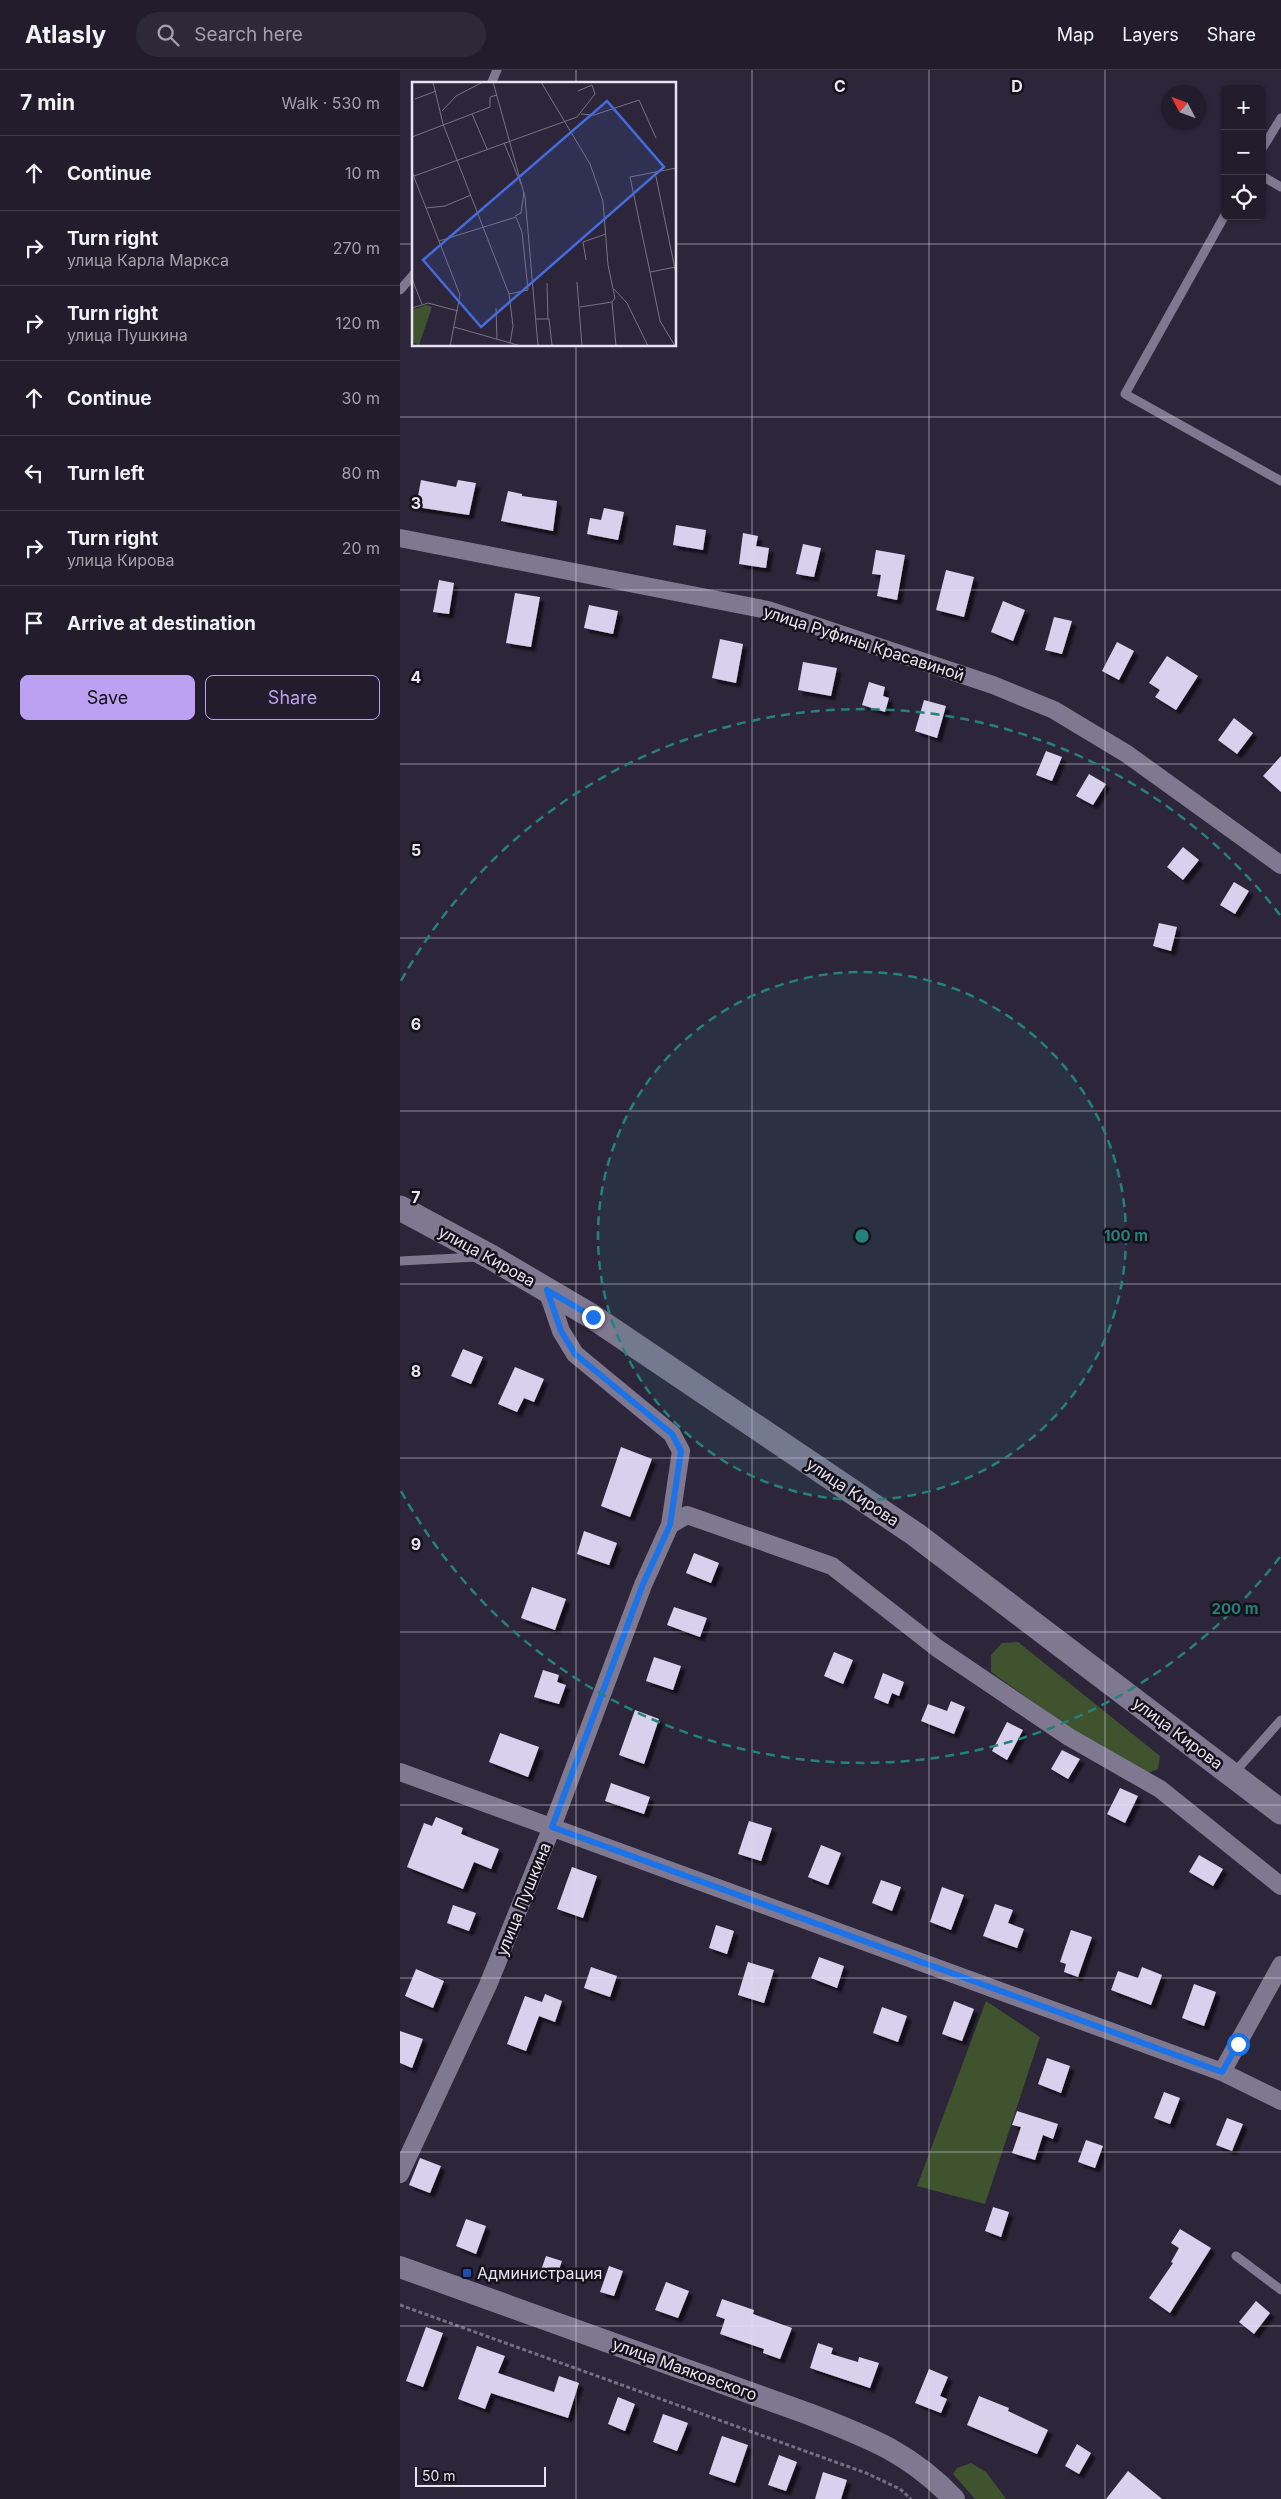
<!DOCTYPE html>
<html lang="en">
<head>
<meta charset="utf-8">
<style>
	:root { --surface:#221c2c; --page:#2e2938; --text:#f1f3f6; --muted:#a2a1a9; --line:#3f3a48; --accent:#bca0f2 }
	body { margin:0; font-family:Inter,sans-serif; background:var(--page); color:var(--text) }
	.controls { position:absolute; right:15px; top:15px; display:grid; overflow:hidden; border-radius:8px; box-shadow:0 1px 4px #0004 }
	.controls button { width:45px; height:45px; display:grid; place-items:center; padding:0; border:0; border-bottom:1px solid var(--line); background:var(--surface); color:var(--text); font:25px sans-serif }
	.compass { position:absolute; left:761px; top:15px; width:45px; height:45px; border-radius:50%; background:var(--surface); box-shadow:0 1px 4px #0004; rotate:311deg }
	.scale { position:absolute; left:15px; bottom:12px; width:131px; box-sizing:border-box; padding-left:5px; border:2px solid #e7e3f1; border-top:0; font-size:14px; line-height:18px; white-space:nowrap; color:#e7e3f1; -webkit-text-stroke:4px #14111b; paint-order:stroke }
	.stop { position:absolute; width:15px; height:15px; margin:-11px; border:4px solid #1a73e8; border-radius:50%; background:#fff }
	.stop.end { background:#1a73e8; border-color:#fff; box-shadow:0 1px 5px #0008 }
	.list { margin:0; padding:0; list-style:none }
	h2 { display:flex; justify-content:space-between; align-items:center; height:65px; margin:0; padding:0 20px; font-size:21px }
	h2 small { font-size:16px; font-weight:400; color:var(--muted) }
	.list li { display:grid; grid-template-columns:32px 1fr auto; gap:15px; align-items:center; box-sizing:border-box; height:75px; padding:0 20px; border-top:1px solid var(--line) }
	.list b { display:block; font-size:19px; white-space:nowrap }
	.list p { margin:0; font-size:16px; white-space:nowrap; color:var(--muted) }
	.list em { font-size:16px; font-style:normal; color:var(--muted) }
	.actions { display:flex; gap:10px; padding:15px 20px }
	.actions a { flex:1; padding:11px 0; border:1px solid var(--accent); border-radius:8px; text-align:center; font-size:18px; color:var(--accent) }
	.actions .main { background:var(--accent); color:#111 }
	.icon { flex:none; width:28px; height:28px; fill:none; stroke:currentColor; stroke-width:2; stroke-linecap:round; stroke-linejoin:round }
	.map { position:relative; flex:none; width:881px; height:2429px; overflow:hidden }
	header { display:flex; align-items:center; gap:30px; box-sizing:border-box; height:70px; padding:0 25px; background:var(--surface); border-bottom:1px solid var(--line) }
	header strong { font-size:24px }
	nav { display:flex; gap:28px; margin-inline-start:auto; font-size:18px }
	.search { width:350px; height:45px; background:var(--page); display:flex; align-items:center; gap:12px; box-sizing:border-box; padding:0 18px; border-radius:28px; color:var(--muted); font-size:19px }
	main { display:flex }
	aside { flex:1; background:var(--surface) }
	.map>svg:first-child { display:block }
</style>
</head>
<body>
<header>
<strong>Atlasly</strong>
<div class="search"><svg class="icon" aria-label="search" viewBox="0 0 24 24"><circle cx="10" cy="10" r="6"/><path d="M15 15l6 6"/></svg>Search here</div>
<nav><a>Map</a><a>Layers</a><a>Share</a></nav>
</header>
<main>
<aside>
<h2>7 min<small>Walk · 530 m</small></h2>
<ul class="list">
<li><svg class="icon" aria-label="ahead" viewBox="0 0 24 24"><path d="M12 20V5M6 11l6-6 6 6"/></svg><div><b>Continue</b></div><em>10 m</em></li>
<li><svg class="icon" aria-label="right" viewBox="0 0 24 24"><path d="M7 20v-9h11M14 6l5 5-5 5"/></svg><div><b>Turn right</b><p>улица Карла Маркса</p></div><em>270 m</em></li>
<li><svg class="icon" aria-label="right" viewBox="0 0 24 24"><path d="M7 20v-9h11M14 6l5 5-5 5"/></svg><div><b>Turn right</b><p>улица Пушкина</p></div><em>120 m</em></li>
<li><svg class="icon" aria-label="ahead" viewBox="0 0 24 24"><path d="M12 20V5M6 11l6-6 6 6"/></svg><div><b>Continue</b></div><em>30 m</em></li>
<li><svg class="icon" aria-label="left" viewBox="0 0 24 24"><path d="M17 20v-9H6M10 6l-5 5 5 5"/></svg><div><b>Turn left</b></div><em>80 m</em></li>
<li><svg class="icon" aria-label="right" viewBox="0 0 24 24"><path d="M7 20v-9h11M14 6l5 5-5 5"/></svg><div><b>Turn right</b><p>улица Кирова</p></div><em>20 m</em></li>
<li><svg class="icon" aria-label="arrive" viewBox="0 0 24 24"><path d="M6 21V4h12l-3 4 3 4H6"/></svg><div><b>Arrive at destination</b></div></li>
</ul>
<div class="actions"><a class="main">Save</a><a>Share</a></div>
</aside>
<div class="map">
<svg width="881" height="2429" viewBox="0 0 881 2429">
	<defs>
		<filter id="shadow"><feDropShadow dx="4.5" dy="4.5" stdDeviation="1" flood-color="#0009"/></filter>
	</defs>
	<rect width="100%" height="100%" fill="#2d263b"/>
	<path fill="#3e532e" d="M618,1572L760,1686L758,1699L748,1703L674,1661L591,1602V1585L602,1573Z
		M586,1931L640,1967L585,2134L517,2116Z
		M571,2393L586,2402L606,2429H575L553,2404L557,2398Z"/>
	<path fill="#d8d0ec" filter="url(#shadow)" d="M21,410L56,417L58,410L76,413L69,445L16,437Z
		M108,421L122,424V426L157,431L153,461L101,451Z
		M204,438L224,442L218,470L187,464L190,448L201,450Z
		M276,455L306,460L303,480L273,475Z
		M343,463L358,466L356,476L369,478L366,498L339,494Z
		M403,474L421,478L414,507L396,504Z
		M476,480L505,485L497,530L477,526L481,505L472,504Z
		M546,500L574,507L564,547L536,540Z
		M39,510L54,513L49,544L33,542Z
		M115,523L140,527L131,577L106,573Z
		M603,531L625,540L613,571L591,562Z
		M189,535L218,541L213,564L184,558Z
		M654,547L672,551L662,584L645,580Z
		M320,569L343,574L336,613L312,608Z
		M717,572L734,581L719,610L702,601Z
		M767,586L798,606L776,640L755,627L760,620L749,613Z
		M403,592L437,598L431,626L398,620Z
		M469,612L485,617L483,626L489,628L485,642L462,635Z
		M524,630L546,636L537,668L515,661Z
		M834,648L853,663L837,684L818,670Z
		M646,681L662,687L652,711L636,705Z
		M881,686V722L863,706Z
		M689,704L706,714L693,735L676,726Z
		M783,777L799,790L783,810L767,797Z
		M834,812L849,821L835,844L820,835Z
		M759,853L777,857L771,881L753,876Z
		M63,1279L83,1287L71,1314L51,1306Z
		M115,1297L144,1309L134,1332L124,1328L117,1342L98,1334Z
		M221,1377L252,1389L230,1447L201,1436Z
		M184,1461L217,1473L209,1495L177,1484Z
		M294,1483L319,1493L311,1513L286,1503Z
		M132,1517L166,1529L155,1560L121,1548Z
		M274,1537L307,1548L300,1567L267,1555Z
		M434,1582L453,1590L443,1614L424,1606Z
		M254,1587L281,1596L273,1620L246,1611Z
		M143,1600L159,1605L157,1612L166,1615L159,1634L134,1627Z
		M483,1603L504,1612L499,1626L492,1623L488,1634L474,1628Z
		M551,1631L565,1637L554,1664L521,1651L528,1634L547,1641Z
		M235,1640L259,1649L244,1694L219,1685Z
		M607,1652L623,1660L607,1690L592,1681Z
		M100,1663L139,1677L128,1707L89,1692Z
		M662,1680L680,1689L668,1709L651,1699Z
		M211,1713L250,1727L244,1744L205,1731Z
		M720,1718L738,1726L725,1753L707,1744Z
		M36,1747L63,1758L61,1764L99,1779L91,1799L74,1792L63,1819L7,1797L24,1753L32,1756Z
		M349,1751L372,1758L361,1791L338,1784Z
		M421,1775L441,1783L428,1815L408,1807Z
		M799,1785L823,1799L813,1816L789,1802Z
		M172,1797L197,1806L183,1848L157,1839Z
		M481,1810L501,1817L492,1841L472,1833Z
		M542,1817L564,1825L551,1860L530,1852Z
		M595,1834L613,1840L608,1853L624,1859L617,1878L583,1866Z
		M53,1835L76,1843L69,1861L47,1853Z
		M316,1855L334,1861L327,1884L309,1878Z
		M671,1860L692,1867L678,1907L664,1902L666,1894L660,1892Z
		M419,1887L444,1896L437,1918L411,1908Z
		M348,1892L374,1900L364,1933L338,1925Z
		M191,1897L217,1906L210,1927L184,1918Z
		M742,1897L762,1905L751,1935L711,1920L718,1901L738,1908Z
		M16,1899L44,1911L33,1938L5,1926Z
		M794,1914L816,1922L804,1956L782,1948Z
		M145,1924L162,1931L155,1952L139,1946L126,1981L107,1974L125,1926L142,1932Z
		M554,1931L574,1939L562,1971L542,1964Z
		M482,1937L507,1946L498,1972L473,1963Z
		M0,1961L23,1969L12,1998L0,1993Z
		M647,1988L670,1996L661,2023L638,2014Z
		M764,2022L780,2028L770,2054L754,2048Z
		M617,2041L658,2054L653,2069L643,2065L635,2090L612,2083L621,2057L612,2055Z
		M827,2048L843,2054L832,2081L816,2075Z
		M686,2070L703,2076L695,2098L678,2092Z
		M20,2088L41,2096L30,2123L9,2115Z
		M593,2137L609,2142L601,2167L585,2161Z
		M66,2149L86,2156L76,2184L56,2176Z
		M780,2159L811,2178L770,2243L749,2228L773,2193L771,2192L779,2178L771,2173Z
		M146,2186L162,2191L156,2208L140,2203Z
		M209,2196L223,2201L214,2226L200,2222Z
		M266,2212L289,2221L278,2248L255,2240Z
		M322,2229L354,2240L353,2244L392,2258L380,2289L363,2283L364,2279L320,2264L325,2249L316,2246Z
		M856,2231L870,2243L854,2264L839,2252Z
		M26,2257L43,2263L23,2317L6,2311Z
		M418,2273L433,2278L431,2284L458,2292L459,2287L479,2293L470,2318L410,2298Z
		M77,2276L105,2286L98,2303L154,2322L159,2306L179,2313L168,2348L91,2323L85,2339L58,2329Z
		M529,2299L548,2307L540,2326L547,2329L541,2343L515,2333Z
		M579,2326L609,2338L608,2341L648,2360L637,2384L567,2355Z
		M218,2327L235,2334L225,2361L208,2354Z
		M263,2344L288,2353L277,2381L253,2372Z
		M322,2366L348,2375L335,2413L309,2404Z
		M677,2374L691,2383L679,2404L665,2396Z
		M379,2385L397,2392L386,2421L368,2415Z
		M728,2401L762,2429H706Z
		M423,2402L447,2410L441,2429H415Z"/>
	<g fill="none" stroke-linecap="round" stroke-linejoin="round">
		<path stroke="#756f82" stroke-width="3" stroke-dasharray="4 2.5" stroke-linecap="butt" d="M0,2235L466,2403L500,2419L511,2429"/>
		<path stroke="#7f7891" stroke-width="9" d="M91,14L97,0
			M862,79L881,48
			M862,106L881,117
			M825,145L725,324L881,411
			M0,220L14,204
			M0,1191L77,1187
			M833,1704L881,1650
			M836,2186L881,2220"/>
		<path stroke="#7f7891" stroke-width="18" d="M0,468L368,540L593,615L654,640L727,684L881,795
			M147,1220L161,1261L175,1284L272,1364L281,1381L270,1455
			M0,1702L822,2002L881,2031
			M822,2002L881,1895
			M0,2104L88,1915L152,1757L243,1515L270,1455L287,1445L432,1496L537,1578L669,1667L760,1719L881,1816"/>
		<path stroke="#7f7891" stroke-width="22" d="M0,2197L409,2344C469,2368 508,2381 554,2429"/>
		<path stroke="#7f7891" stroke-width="25" d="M0,1138L91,1187L193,1247L515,1464L881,1742"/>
	</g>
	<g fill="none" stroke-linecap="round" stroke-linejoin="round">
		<path stroke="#1a73e8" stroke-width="6" d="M193,1247L147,1220L161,1261L175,1284L272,1364L281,1381L270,1455L243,1514L152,1757L822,2002L838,1974"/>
	</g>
	<path fill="none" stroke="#e7e3f1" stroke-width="1" stroke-opacity="0.55" d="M176,0V14M352,0V2429M529,0V2429M705,0V2429M0,174H14M275,174H881M176,275V2429M0,347H881M0,520H881M0,694H881M0,868H881M0,1041H881M0,1214H881M0,1388H881M0,1562H881M0,1735H881M0,1908H881M0,2082H881M0,2256H881"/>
	<circle cx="462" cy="1166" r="264" fill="#25817b" fill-opacity=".12"/>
	<g fill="none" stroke="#25817b" stroke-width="2.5" stroke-dasharray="9 6">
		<circle cx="462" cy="1166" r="264"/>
		<path d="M880 1487A527 527 0 0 1 1 1421M1 911A527 527 0 0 1 880 845"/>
	</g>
	<rect fill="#1a4fb4" stroke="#14111b" stroke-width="2" x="62" y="2198" width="10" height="10" rx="2.5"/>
	<g text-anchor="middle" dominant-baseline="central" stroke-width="5" stroke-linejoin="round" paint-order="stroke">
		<g font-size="16" fill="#e7e3f1" stroke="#14111b">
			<text transform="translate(464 573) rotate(18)">улица Руфины Красавиной</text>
			<text transform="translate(87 1186) rotate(29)">улица Кирова</text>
			<text transform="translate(453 1422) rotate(34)">улица Кирова</text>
			<text transform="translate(778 1663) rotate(37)">улица Кирова</text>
			<text transform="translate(123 1829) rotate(-68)">улица Пушкина</text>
			<text transform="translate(285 2299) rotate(20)">улица Маяковского</text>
		</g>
		<g font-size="16" fill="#e7e3f1" stroke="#14111b" text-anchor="start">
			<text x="77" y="2203">Администрация</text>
		</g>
	</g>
	<g transform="translate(12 12)">
		<rect width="264" height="264" fill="#2d263b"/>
		<path d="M14,223L20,225L7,263L0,260V228Z" fill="#3e532e"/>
		<path fill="none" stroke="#777284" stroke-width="1" d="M21,0L31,42L97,212L101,244L98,261M81,0L113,115L126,264M129,0L178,82L191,119L196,183L203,216L200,220L168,225M3,17L24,9M30,29L44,14L71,0M60,32L75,67M169,32L182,33L227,18L244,56M0,55L78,25V15L85,13M92,61L109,102M0,90L48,213L38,264M243,90L264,192M2,94L165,35L183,12L180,3L166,9M14,126L33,124L59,113M103,134L109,131L112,110M27,159L104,135L110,150L116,208M174,178L171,160L194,152M238,190L218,95L264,86M0,197L10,222M165,200L170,264M135,201L136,237M202,207L215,221L236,264M97,212L116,208M200,220L204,264M0,226L16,221L46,229M84,226L85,258M124,237H137L140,263M42,245L109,264M263,264L248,239L238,190L264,185"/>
		<path fill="#456cdd" fill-opacity="0.15" stroke="#456cdd" stroke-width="2.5" d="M195,19L252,85L69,245L11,178Z"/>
		<rect width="264" height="264" fill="none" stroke="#e7e3f1" stroke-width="2.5"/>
	</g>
	<g font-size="16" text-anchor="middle" font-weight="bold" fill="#e7e3f1" stroke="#14111b" stroke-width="5" stroke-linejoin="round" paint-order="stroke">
		<text x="440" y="22">C</text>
		<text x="617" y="22">D</text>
		<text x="16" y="439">3</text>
		<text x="16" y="613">4</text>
		<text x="16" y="786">5</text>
		<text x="16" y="960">6</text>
		<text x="16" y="1133">7</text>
		<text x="16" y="1307">8</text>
		<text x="16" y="1480">9</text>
	</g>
	<circle cx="462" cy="1166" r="8" fill="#25817b" stroke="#14111b" stroke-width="2.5"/>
	<g font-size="15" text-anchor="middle" font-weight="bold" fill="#25817b" stroke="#14111b" stroke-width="5" stroke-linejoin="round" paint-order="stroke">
		<text x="726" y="1171">100 m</text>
		<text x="835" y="1544">200 m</text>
	</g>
</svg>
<div class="controls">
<button>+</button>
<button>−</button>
<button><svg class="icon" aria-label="locate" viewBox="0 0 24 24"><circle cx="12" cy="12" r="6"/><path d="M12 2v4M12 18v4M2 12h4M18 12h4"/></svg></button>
</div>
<svg class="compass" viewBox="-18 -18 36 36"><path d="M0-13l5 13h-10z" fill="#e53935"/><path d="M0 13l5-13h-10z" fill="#a2a1a9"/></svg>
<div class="scale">50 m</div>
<div class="stop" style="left:838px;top:1974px"></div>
<div class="stop end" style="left:193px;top:1247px"></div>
</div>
</main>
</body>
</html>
